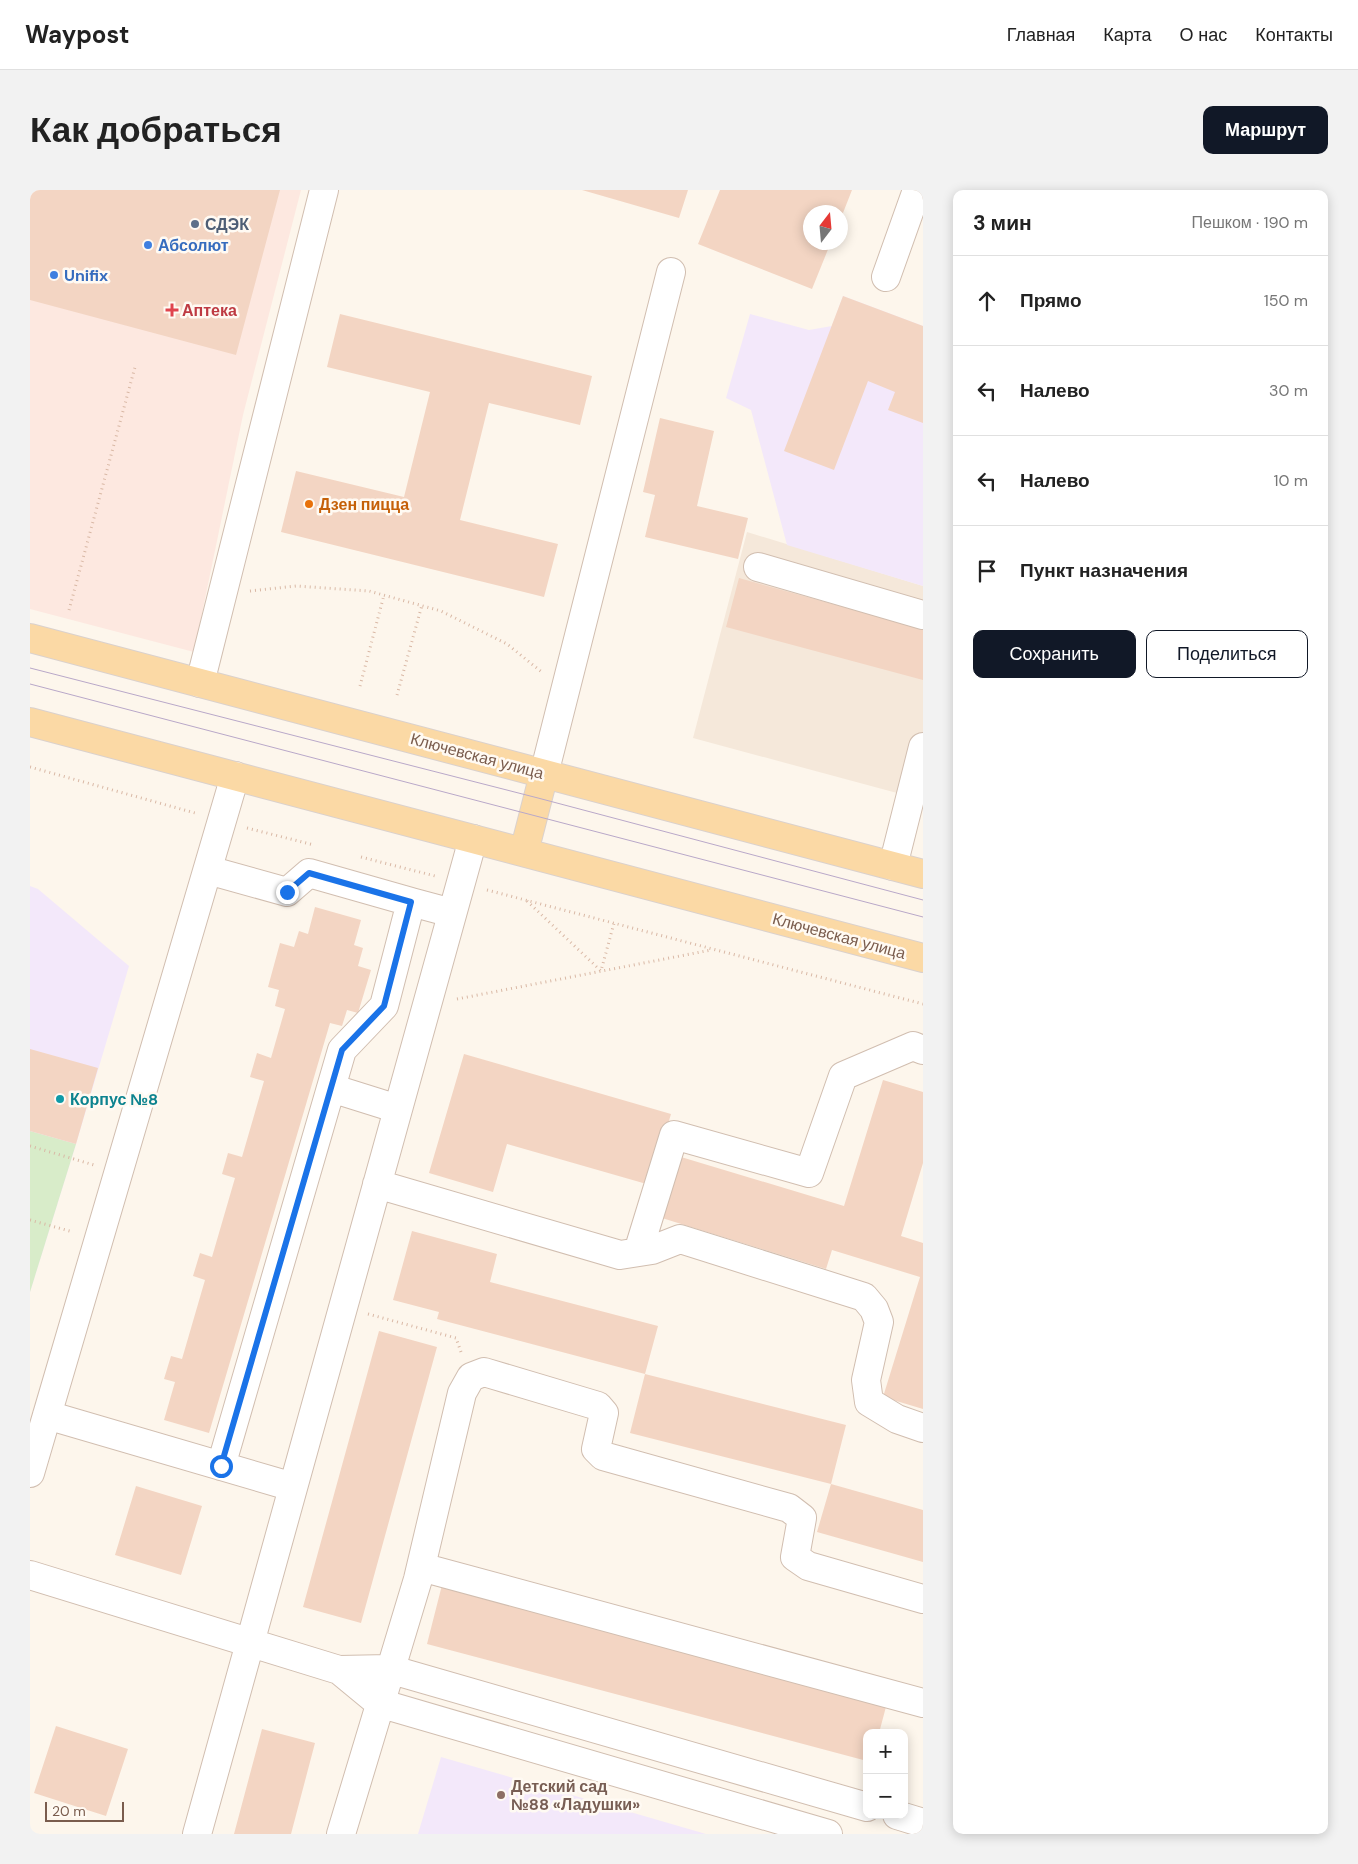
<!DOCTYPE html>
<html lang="ru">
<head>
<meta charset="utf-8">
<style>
	:root { --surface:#fff; --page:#f2f2f2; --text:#222; --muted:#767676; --line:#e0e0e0; --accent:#111827 }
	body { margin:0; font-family:"DM Sans",sans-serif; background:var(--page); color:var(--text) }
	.controls { position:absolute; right:15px; bottom:15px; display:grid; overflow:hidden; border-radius:10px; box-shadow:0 2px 12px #0003 }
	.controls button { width:45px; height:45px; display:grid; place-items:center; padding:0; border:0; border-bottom:1px solid var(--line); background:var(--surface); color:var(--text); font:25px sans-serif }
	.compass { position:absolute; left:773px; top:15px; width:45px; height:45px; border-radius:50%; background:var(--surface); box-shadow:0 2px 12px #0003; rotate:16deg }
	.scale { position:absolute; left:15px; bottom:12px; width:79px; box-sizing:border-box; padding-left:5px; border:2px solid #7a5c4d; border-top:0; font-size:14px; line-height:18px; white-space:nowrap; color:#7a5c4d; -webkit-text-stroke:4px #fffaf3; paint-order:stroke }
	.stop { position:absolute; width:15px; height:15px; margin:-11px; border:4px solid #1a73e8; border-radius:50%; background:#fff }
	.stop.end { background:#1a73e8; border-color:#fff; box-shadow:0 1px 5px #0008 }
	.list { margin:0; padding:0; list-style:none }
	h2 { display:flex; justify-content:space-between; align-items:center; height:65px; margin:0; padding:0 20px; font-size:21px }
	h2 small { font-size:16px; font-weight:400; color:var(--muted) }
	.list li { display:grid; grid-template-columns:32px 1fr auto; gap:15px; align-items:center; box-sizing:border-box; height:90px; padding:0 20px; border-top:1px solid var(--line) }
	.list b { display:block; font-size:19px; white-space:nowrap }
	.list em { font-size:16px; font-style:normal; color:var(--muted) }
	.actions { display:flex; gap:10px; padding:15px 20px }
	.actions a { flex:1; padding:11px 0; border:1px solid var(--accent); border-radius:10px; text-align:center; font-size:18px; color:var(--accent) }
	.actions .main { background:var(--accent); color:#fff }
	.icon { flex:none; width:28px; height:28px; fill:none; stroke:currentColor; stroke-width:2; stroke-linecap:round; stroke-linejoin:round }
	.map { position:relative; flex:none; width:893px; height:1644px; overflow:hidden; border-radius:10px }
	header { display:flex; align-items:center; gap:30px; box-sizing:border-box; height:70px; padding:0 25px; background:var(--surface); border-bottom:1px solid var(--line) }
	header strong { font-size:24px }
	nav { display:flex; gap:28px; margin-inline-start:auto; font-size:18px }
	.intro { display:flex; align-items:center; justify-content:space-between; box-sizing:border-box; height:120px; padding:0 30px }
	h1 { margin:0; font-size:35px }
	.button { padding:12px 22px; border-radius:10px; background:var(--accent); color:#fff; font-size:18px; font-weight:700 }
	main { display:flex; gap:30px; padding:0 30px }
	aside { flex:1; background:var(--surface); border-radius:10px; box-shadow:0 2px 12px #0003 }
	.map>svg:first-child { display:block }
</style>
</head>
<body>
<header>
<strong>Waypost</strong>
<nav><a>Главная</a><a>Карта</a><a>О нас</a><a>Контакты</a></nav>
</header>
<div class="intro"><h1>Как добраться</h1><a class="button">Маршрут</a></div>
<main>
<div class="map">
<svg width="893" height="1644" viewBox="0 0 893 1644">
	<rect width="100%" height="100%" fill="#fdf6ec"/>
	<path fill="#f5e8da" d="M717,342L893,396V610L663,548Z"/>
	<path fill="#fde8e0" d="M0,0H271L213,225L164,462L0,419Z"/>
	<path fill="#f3e8fa" d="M813,106L893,136V396L757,355L721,220L696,208L720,124L779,140L802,136Z
		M0,696L8,699L99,776L46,954L0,1102Z
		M411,1567L676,1644H388Z"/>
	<path fill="#d8ecc9" d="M0,941L46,954L0,1102Z"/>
	<path fill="#f3d5c3" d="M0,0H250L206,165L0,110Z
		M552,0H658L649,28Z
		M690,0H822L811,28V22H781V52H801L782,99L668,54Z
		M813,106L893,136V233L858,220L865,202L838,191L804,280L754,261Z
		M310,124L562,186L550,235L459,213L430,330L528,354L514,407L251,342L266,281L374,307L400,202L297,177Z
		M630,228L684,241L667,316L718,328L708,369L615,347L625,305L613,302Z
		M709,388L893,439V490L696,437Z
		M285,717L331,730L324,755L333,758L328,776L341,780L328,823L317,820L312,836L300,833L179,1243L134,1230L145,1192L134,1189L141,1166L152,1169L175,1090L163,1086L170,1063L182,1067L205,988L192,984L198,963L212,967L234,891L220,887L227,863L241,868L255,819L245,816L249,800L238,797L250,753L264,757L269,741L278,744Z
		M0,859L68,878L46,954L0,941Z
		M434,864L641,924L620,995L477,954L463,1002L399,983Z
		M853,890L893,902V973L871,1046L893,1053V1219L853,1207L890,1087L802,1060L796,1079L632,1028L651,967L814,1016Z
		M382,1041L467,1064L460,1092L628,1136L615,1184L407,1129L409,1122L363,1110Z
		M349,1141L407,1157L331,1433L273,1417Z
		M615,1184L816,1235L801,1294L600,1243Z
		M801,1294L893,1320V1372L787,1342Z
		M106,1296L172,1316L151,1385L85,1365Z
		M412,1395L857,1513L849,1543H837V1571L397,1454Z
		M26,1536L98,1559L76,1626L4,1603Z
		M232,1539L285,1553L261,1644H204Z"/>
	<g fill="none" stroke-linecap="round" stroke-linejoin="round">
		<defs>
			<path id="minor" d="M856,87L887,0
				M728,377L893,425
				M170,493L294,0
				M514,584L641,82
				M863,676L893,557
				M178,680L257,702L279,683L381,712
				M301,898L368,919
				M347,994L590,1065L622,1060L650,1049L834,1107L844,1119L849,1132L836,1190L839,1212L867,1229L893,1238
				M608,1062L644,945L779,983L813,886L883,856L893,860
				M17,1225L263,1297
				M191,1276L312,860L354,816L381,712L422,723
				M0,1283L205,586
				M391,1377L893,1513
				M0,1385L309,1480L359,1479L837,1617
				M309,1480L349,1513L798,1644
				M867,1625L893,1633
				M167,1644L443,649
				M311,1644L388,1389L432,1203L441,1187L454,1182L568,1216L574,1223L566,1259L573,1266L759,1318L772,1328L765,1367L778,1376L893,1409"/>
			<path id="major" d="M0,448L893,684
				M0,532L893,768
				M494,662L514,584"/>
		</defs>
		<use href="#minor" stroke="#d1beb0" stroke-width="30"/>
		<use href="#major" stroke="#dad1cd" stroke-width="30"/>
		<path stroke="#d9b8a5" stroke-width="3" stroke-dasharray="1 4" stroke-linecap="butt" d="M220,401L266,396L339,401L411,421L477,454L513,483
			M39,420L105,177
			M330,496L354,405
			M367,505L392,415
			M0,577L165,623
			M217,638L284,655
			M331,667L405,686
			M457,700L893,814
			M497,711L571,781L584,733
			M427,809L681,760
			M0,956L64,975
			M0,1030L43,1042
			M338,1124L426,1148L431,1162"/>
		<use href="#minor" stroke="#fff" stroke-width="28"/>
		<use href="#major" stroke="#fbd9a5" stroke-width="28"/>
		<path stroke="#b9a8c9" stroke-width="1" d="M0,478L508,608L893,710
			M0,494L893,727"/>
	</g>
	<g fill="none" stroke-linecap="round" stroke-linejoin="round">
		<path stroke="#1a73e8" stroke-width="6" d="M191,1276L312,860L354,816L381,712L279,683L257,702"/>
	</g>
	<circle fill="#5c6f8a" stroke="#fffaf3" stroke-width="2" cx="165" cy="34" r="5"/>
	<g fill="#3f7fe0" stroke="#fffaf3" stroke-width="2">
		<circle cx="118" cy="55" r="5"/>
		<circle cx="24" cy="85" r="5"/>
	</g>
	<path fill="#e0444e" stroke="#fffaf3" stroke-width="2" d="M139.5 112.5h5v5h5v5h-5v5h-5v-5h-5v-5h5z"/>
	<circle fill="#e8710a" stroke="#fffaf3" stroke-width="2" cx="279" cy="314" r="5"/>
	<circle fill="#0f9aa8" stroke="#fffaf3" stroke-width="2" cx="30" cy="909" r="5"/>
	<circle fill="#8d6e63" stroke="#fffaf3" stroke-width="2" cx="471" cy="1605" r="5"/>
	<g text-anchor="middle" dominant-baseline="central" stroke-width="5" stroke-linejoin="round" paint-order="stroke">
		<g font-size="16" font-weight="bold" fill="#4e5e75" stroke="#fffaf3" text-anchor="start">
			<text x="175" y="34">СДЭК</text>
		</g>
		<g font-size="16" font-weight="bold" fill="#366cbe" stroke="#fffaf3" text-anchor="start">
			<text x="128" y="55">Абсолют</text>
			<text x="34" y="85">Unifix</text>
		</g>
		<g font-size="16" font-weight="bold" fill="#be3a42" stroke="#fffaf3" text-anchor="start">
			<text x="152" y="120">Аптека</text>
		</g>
		<g font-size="16" font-weight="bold" fill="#c56008" stroke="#fffaf3" text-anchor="start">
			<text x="289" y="314">Дзен пицца</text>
		</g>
		<g font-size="16" fill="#7a5c4d" stroke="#fffaf3">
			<text transform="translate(447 566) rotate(15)">Ключевская улица</text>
			<text transform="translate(809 746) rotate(15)">Ключевская улица</text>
		</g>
		<g font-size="16" font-weight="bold" fill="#0d838f" stroke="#fffaf3" text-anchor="start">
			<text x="40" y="909">Корпус №8</text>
		</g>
		<g font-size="16" font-weight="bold" fill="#785e54" stroke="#fffaf3" text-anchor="start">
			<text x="481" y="1596">Детский сад<tspan x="481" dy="18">№88 «Ладушки»</tspan></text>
		</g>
	</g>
</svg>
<div class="controls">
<button>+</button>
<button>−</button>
</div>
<svg class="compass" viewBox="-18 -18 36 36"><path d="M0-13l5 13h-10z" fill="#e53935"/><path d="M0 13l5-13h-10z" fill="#767676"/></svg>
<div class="scale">20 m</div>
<div class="stop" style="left:191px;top:1276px"></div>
<div class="stop end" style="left:257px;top:702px"></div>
</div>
<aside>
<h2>3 мин<small>Пешком · 190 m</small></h2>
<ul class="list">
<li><svg class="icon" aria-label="ahead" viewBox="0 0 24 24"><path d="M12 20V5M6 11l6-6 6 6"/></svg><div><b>Прямо</b></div><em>150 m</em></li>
<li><svg class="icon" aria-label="left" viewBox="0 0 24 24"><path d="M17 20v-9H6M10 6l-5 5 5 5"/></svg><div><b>Налево</b></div><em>30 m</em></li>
<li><svg class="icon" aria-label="left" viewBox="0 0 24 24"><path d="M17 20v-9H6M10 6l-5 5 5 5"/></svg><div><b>Налево</b></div><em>10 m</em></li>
<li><svg class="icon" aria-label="arrive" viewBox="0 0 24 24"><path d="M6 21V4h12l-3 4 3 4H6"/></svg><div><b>Пункт назначения</b></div></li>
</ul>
<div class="actions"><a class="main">Сохранить</a><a>Поделиться</a></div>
</aside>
</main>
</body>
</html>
